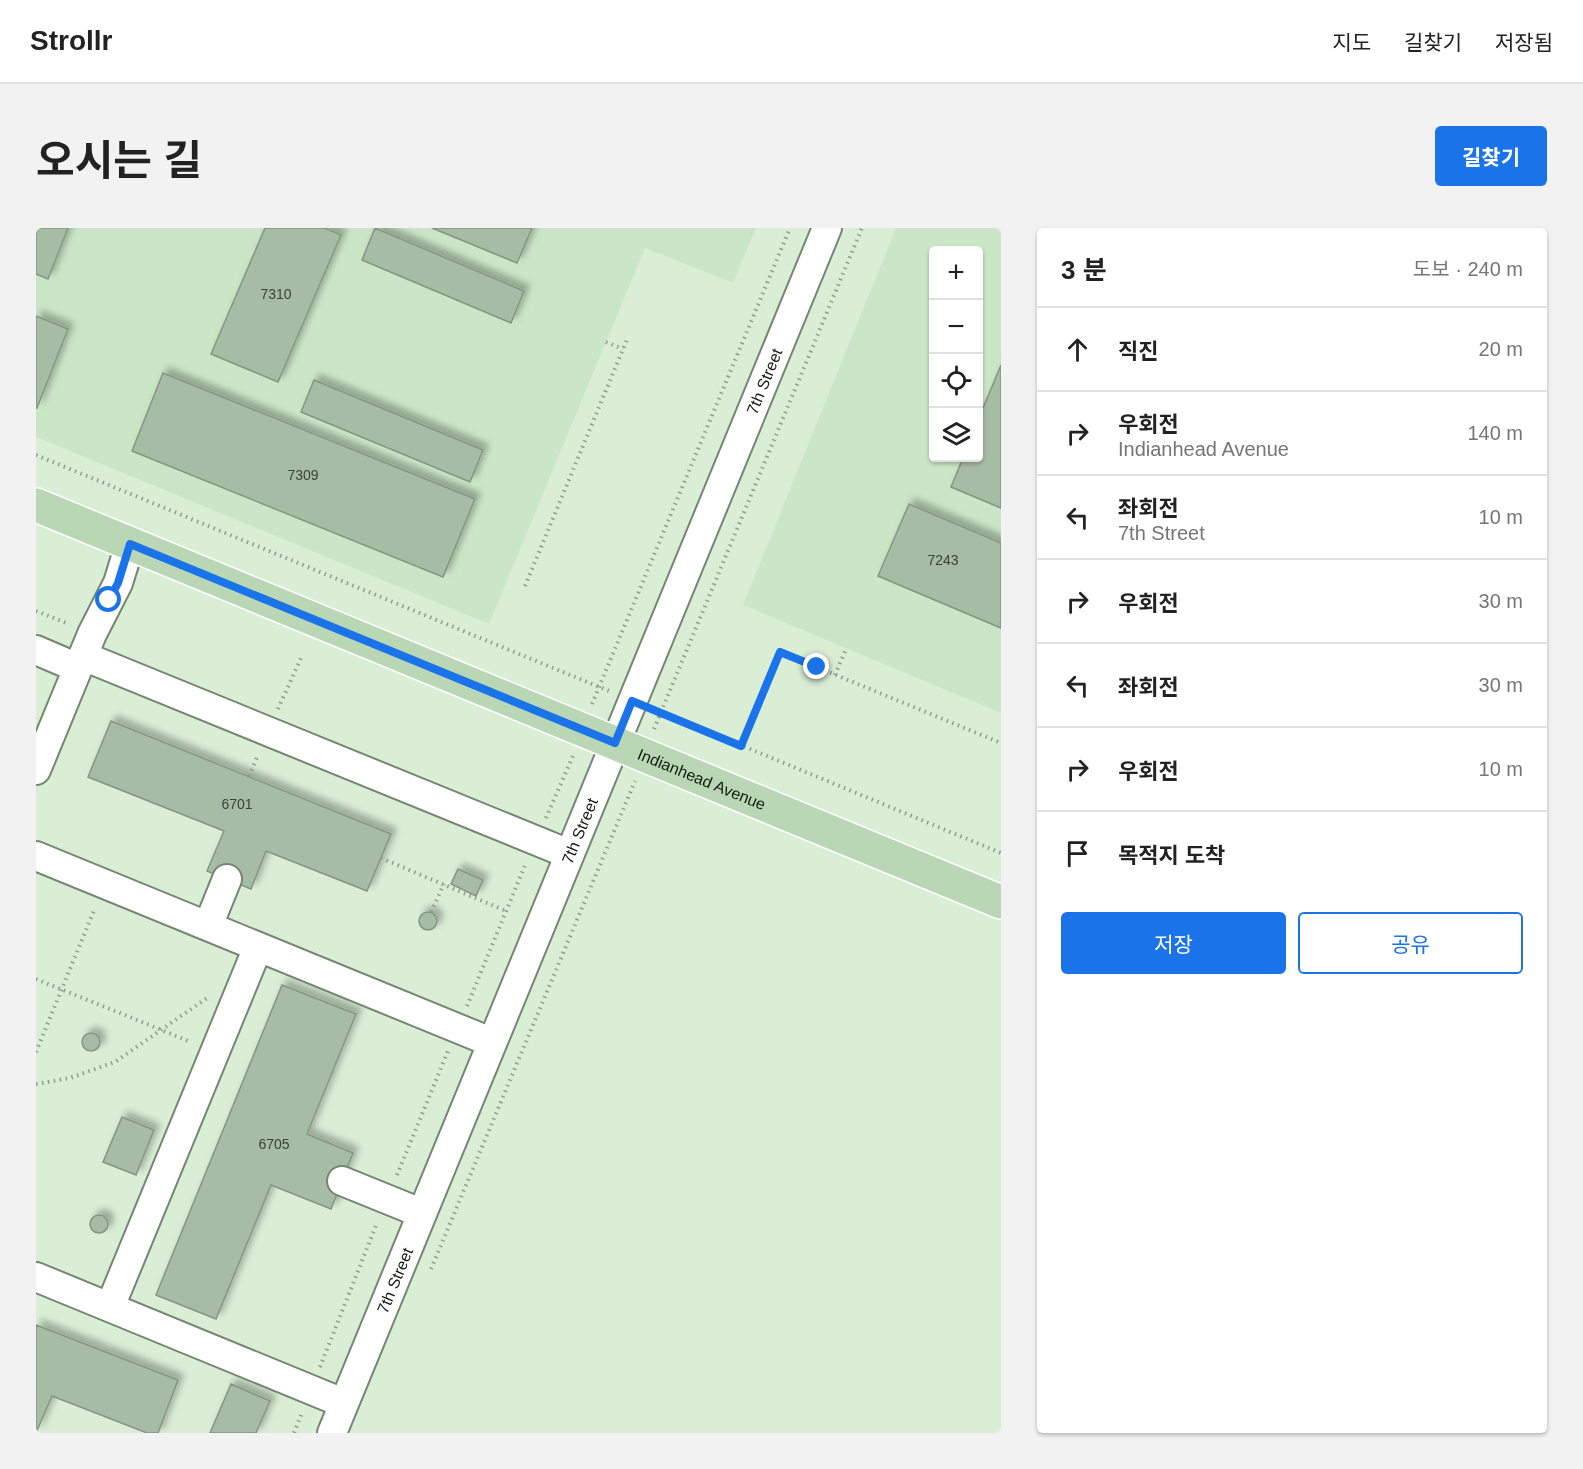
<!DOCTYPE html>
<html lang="ko">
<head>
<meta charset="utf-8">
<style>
	:root { --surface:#fff; --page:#f2f2f2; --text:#222; --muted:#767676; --line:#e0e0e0; --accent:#1a73e8 }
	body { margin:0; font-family:Arial,"Noto Sans KR",sans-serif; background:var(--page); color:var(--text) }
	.controls { position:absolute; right:18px; top:18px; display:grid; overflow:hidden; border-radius:6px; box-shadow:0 2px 4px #0004 }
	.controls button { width:54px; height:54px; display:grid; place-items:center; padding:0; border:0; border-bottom:2px solid var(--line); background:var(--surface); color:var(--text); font:30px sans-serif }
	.stop { position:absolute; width:18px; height:18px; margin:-14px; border:4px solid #1a73e8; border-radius:50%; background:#fff }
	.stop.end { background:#1a73e8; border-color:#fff; box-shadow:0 2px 6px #0008 }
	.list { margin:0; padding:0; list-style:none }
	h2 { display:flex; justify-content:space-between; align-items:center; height:78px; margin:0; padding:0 24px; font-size:26px }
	h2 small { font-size:20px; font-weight:400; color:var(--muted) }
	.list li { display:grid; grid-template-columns:39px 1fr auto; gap:18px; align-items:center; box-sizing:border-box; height:84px; padding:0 24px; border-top:2px solid var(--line) }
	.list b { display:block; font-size:22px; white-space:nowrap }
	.list p { margin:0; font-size:20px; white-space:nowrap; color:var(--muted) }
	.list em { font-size:20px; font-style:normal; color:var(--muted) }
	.actions { display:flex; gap:12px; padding:18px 24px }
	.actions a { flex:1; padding:14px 0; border:2px solid var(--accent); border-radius:6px; text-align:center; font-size:21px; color:var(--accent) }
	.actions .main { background:var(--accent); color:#fff }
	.icon { flex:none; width:33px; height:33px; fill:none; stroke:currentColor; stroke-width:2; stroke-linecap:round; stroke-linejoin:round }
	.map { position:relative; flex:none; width:965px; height:1205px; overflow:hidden; border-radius:6px }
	header { display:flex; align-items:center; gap:36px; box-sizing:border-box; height:84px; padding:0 30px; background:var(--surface); border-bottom:2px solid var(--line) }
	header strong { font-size:28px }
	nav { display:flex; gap:33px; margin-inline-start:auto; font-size:21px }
	.intro { display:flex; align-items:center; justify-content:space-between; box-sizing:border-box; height:144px; padding:0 36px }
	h1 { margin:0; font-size:42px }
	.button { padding:15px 27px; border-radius:6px; background:var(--accent); color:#fff; font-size:21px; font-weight:700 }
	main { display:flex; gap:36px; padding:0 36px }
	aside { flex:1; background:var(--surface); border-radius:6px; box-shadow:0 2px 4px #0004 }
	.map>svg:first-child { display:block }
</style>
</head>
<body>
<header>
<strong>Strollr</strong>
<nav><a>지도</a><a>길찾기</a><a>저장됨</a></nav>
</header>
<div class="intro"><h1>오시는 길</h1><a class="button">길찾기</a></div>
<main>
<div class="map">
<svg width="965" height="1205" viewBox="0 0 965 1205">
	<defs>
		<filter id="shadow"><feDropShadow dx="5.5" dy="-5.5" stdDeviation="3" flood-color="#0004"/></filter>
	</defs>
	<rect width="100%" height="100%" fill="#d9eed5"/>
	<path fill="#cbe6c7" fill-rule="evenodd" d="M0,0H720L697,55L609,20L453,396L0,209Z
		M860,0H965V485L707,377ZM897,22H942V230H897Z"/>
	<path fill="#a7bca4" stroke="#839780" stroke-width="1.5" filter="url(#shadow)" d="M0,0H32L12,51L0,46Z
		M229,0H289L305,7L242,154L175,126Z
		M339,0L488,63L475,95L326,32Z
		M396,0H496L481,35Z
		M0,88L32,101L1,180H0Z
		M965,137V280L915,259L927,230H942V192Z
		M127,145L439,271L407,349L96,223Z
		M278,152L447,222L434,254L265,184Z
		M873,276L965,315V400L842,348Z
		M75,493L355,606L331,663L230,623L215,661L171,643L188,603L52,549Z
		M422,641L447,652L440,668L415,656Z
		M383 693a9 9 0 1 1 18 0a9 9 0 1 1-18 0Z
		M246,757L320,786L271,906L317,925L295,981L235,957L180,1091L120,1067Z
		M46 814a9 9 0 1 1 18 0a9 9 0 1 1-18 0Z
		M86,889L118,902L100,947L67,934Z
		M54 996a9 9 0 1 1 18 0a9 9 0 1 1-18 0Z
		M0,1097L142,1152L122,1205H111L16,1168L0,1205Z
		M195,1156L234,1173L220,1205H174Z"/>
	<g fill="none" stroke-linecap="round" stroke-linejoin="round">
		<defs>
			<g id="minor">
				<path d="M0,422L42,440"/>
				<path d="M47,428L533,626"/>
				<path d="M0,542L56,406L82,355L94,316"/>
				<path d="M0,628L455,814"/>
				<path d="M172,698L191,651"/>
				<path d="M306,953L385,985"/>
				<path d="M0,1049L307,1175"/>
				<path d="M74,1079L222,719"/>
				<path id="s1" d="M296,1205L791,0"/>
			</g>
			<g id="major">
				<path id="s2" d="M0,277L965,674"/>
			</g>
		</defs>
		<use href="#minor" stroke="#748771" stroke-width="32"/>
		<use href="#major" stroke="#fff" stroke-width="36"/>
		<path stroke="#909f8d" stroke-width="4" stroke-dasharray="1.5 4.5" stroke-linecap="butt" d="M570,114L587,121
			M0,227L573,463
			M489,358L592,109
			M0,383L33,396
			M799,447L810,421
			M556,476L754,0
			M242,481L265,430
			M625,484L965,625
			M618,501L826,0
			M705,518L744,424L965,515
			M213,548L222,527
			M510,590L537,528
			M345,630L470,683
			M395,684L408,656
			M0,751L155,814
			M431,778L490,635
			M0,824L59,680
			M0,856L34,850L79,834L171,770
			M361,947L412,823
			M395,1041L599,553
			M284,1139L341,995
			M258,1205L266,1185"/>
		<use href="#minor" stroke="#fff" stroke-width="28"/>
		<use href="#major" stroke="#b9d7b4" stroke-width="33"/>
	</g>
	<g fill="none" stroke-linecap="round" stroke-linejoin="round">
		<path stroke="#1a73e8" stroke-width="8" d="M73,372L82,355L94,316L579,515L596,473L705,518L744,424L781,439"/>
	</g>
	<g text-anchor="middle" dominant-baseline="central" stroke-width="4.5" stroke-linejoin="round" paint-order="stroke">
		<g font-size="14" fill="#384236">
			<text x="240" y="66">7310</text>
			<text x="267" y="247">7309</text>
			<text x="907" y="332">7243</text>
			<text x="201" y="576">6701</text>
			<text x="238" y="916">6705</text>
		</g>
		<g font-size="16" fill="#131a12" stroke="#d9eed5">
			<text stroke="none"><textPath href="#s1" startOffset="1137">7th Street</textPath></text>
			<text stroke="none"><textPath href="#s2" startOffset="720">Indianhead Avenue</textPath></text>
			<text stroke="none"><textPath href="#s1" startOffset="651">7th Street</textPath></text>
			<text stroke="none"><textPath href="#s1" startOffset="165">7th Street</textPath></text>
		</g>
	</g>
</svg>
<div class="controls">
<button>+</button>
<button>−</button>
<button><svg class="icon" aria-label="locate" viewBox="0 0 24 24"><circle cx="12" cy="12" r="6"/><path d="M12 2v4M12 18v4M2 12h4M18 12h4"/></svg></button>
<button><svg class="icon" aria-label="layers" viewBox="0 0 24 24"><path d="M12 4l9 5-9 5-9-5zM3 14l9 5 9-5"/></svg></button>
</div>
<div class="stop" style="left:73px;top:372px"></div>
<div class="stop end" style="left:781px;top:439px"></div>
</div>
<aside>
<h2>3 분<small>도보 · 240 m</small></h2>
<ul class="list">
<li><svg class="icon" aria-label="ahead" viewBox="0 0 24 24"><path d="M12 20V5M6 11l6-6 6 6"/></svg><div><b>직진</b></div><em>20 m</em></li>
<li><svg class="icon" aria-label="right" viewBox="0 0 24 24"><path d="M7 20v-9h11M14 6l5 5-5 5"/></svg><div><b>우회전</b><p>Indianhead Avenue</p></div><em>140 m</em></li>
<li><svg class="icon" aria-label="left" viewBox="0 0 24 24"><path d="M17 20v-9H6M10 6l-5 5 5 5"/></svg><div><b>좌회전</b><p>7th Street</p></div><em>10 m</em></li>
<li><svg class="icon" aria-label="right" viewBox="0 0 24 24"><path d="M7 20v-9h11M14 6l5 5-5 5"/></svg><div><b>우회전</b></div><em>30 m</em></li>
<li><svg class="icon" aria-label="left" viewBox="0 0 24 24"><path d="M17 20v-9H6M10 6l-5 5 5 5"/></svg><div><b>좌회전</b></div><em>30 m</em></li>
<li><svg class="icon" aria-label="right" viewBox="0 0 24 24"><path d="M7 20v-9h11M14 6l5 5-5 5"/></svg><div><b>우회전</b></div><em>10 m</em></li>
<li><svg class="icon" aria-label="arrive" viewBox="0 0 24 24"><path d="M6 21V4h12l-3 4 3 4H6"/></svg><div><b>목적지 도착</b></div></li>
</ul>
<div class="actions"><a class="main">저장</a><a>공유</a></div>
</aside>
</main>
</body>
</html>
